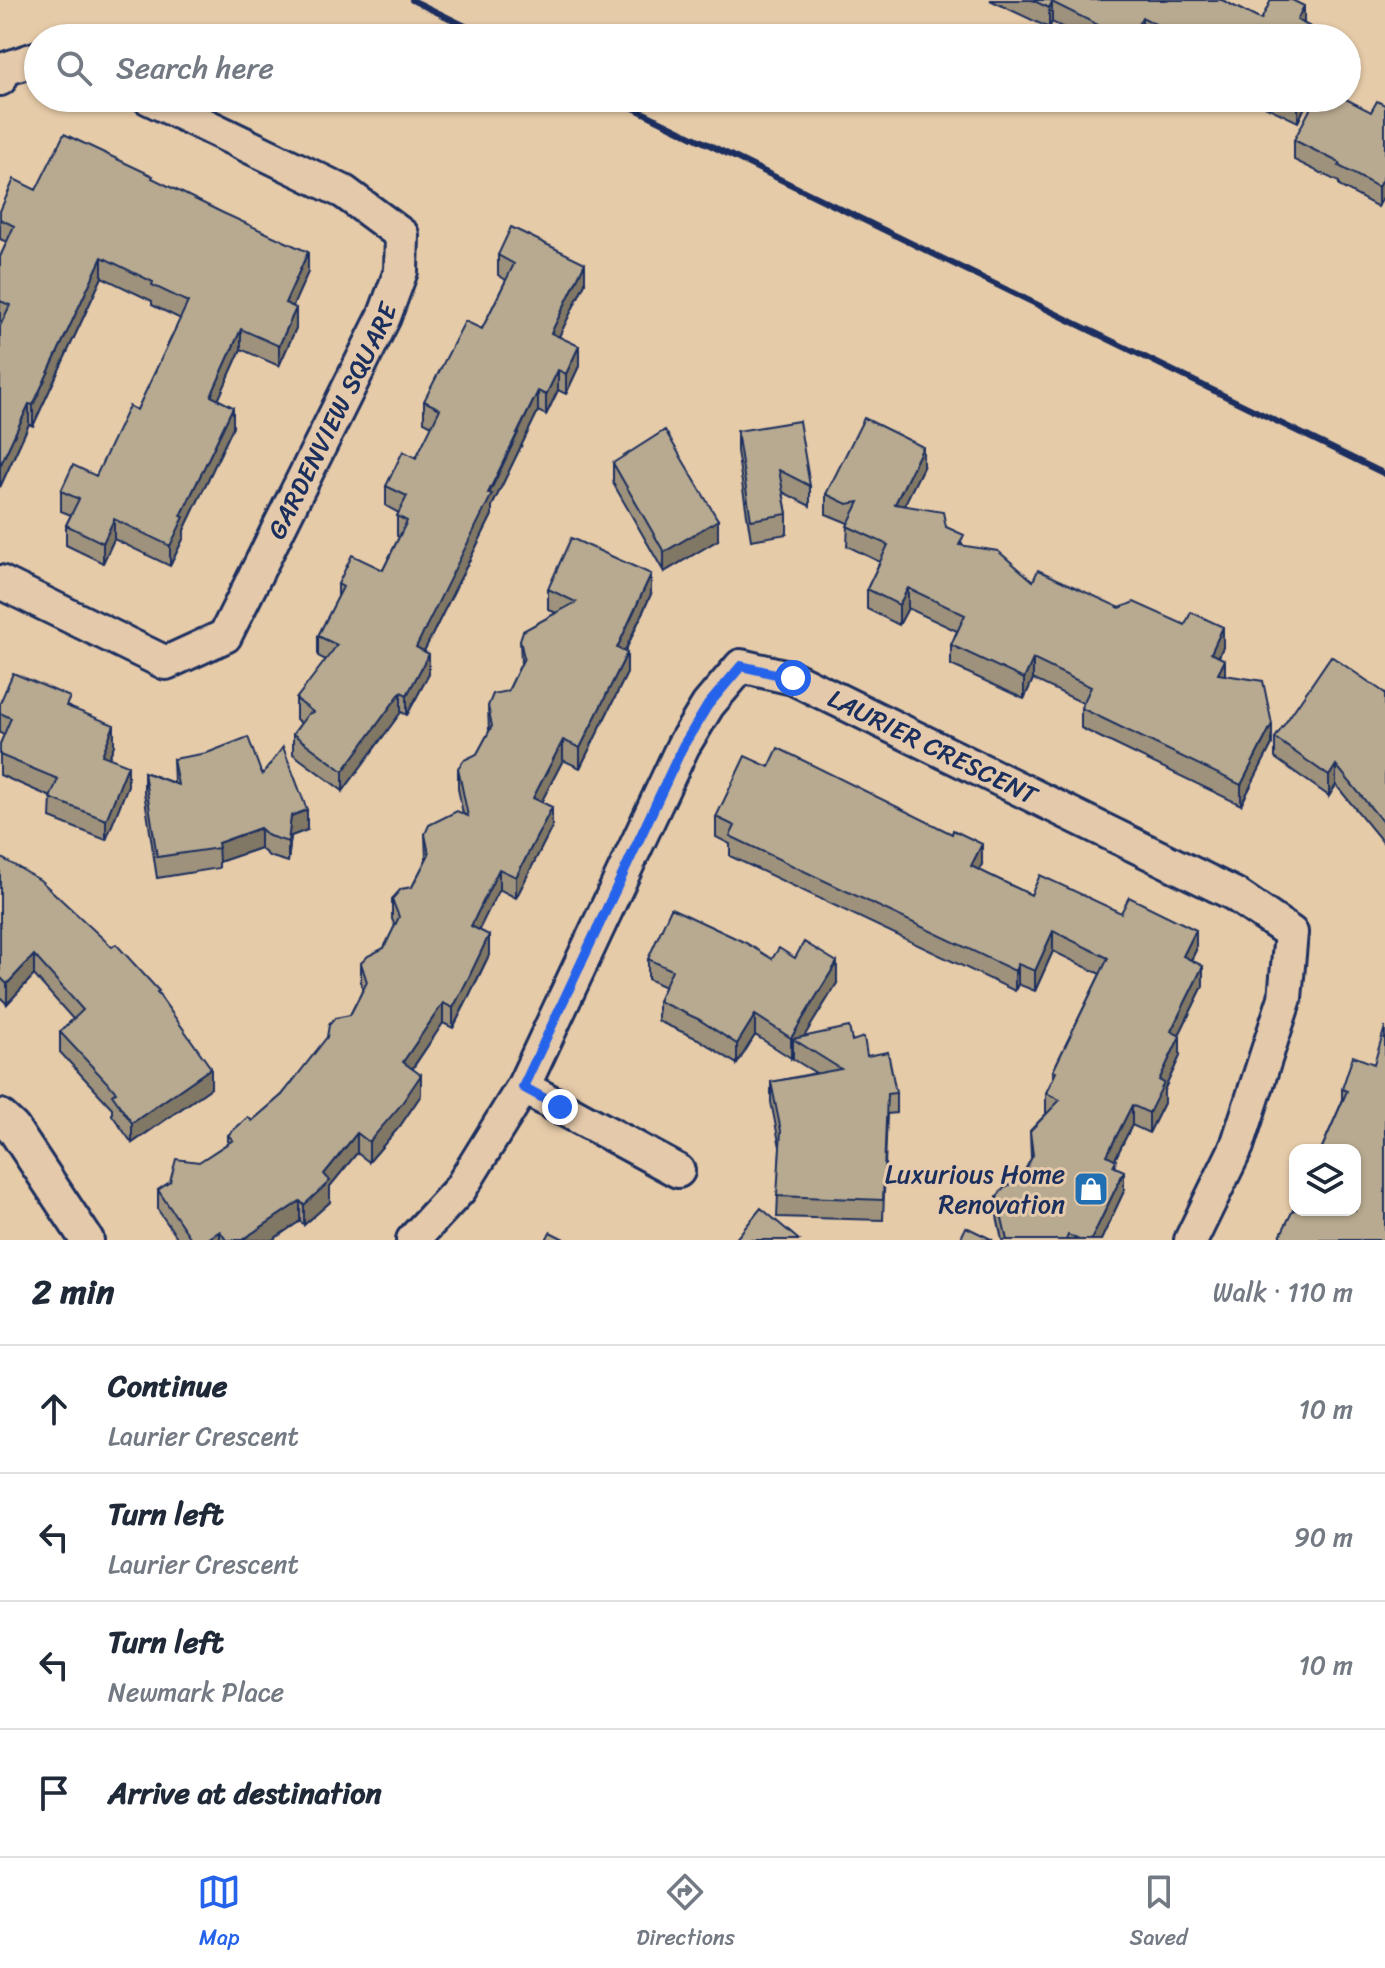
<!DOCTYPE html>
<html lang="en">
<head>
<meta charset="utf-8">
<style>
	:root { --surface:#fff; --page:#f2f2f3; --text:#1f2937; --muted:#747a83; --line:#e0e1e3; --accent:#2563eb }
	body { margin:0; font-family:Sriracha,sans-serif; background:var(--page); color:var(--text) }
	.controls { position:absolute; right:24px; bottom:24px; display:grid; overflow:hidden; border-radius:16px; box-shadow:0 2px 6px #0004 }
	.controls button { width:72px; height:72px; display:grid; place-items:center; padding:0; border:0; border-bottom:2px solid var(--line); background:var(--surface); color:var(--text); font:40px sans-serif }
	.stop { position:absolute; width:24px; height:24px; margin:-18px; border:6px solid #2563eb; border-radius:50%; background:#fff }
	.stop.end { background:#2563eb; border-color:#fff; box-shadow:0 2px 8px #0008 }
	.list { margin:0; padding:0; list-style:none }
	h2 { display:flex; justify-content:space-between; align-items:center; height:104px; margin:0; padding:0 32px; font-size:34px }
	h2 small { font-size:26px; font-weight:400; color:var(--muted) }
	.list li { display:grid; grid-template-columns:52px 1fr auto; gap:24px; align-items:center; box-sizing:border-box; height:128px; padding:0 32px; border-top:2px solid var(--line) }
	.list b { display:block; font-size:30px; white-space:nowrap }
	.list p { margin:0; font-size:26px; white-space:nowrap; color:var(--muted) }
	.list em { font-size:26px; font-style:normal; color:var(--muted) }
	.icon { flex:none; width:44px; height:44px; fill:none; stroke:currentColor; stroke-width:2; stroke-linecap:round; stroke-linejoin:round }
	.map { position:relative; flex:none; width:1385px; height:1240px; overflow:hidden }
	.search { position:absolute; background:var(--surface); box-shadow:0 2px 6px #0004; left:24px; right:24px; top:24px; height:88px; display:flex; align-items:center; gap:20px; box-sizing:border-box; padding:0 28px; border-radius:44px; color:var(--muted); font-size:30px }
	.sheet { height:616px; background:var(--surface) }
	nav { display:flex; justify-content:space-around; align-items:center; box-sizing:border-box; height:112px; border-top:2px solid var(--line); background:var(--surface); font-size:22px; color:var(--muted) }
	nav a { display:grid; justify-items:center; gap:4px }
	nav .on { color:var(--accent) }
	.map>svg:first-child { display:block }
</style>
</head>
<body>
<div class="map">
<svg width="1385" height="1240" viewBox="0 0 1385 1240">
	<rect width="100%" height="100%" fill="#e6cba8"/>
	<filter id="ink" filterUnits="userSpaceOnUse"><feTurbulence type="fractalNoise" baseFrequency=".0125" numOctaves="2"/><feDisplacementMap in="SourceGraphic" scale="16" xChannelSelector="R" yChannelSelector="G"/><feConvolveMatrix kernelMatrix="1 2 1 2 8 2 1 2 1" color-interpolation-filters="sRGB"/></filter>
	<g filter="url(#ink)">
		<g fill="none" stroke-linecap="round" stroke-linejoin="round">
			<defs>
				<g id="minor">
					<path d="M0,79L5,69L38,58"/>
					<path id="s1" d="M0,582L166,663L225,636L384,317L401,271L402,235L344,192L149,98"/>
					<path d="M523,1087L678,1171"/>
					<path d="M0,1116L13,1128L87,1240"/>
					<path id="s2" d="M413,1240L460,1189L523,1087L683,746L708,705L741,666L793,678L1234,894L1291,933L1285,998L1237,1146L1191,1240"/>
				</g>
			</defs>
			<use href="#minor" stroke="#1b2f5e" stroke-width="38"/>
			<use href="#minor" stroke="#e4c9ab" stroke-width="32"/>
			<path stroke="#1b2f5e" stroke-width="6" d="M412,0L490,38
				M613,98L1385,474"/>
		</g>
		<path fill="#9e927c" stroke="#1b2f5e" stroke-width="2" d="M990,0H1222L1261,20L1304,24L1330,38H1084L1052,22L1049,28Z
			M1248,98H1309L1298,122Z
			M1385,105L1378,207L1339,186V182L1294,160V140L1371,112Z
			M153,179L308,272L292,307L296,328L279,366L241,349L218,400L233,427L184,530V537L170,566L114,539L103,563L66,545V525L71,515L61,511V491L96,476L137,410L181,319L152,305V301L102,277L33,426L29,424L0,487V326L2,322L0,321V257L7,242L0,239V211L36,190Z
			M498,255L585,283L559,336L579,366L566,394L558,390L546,415L538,411L492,506V515L424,651L429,674L407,715L401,712L343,791L293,754V734L301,723L296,719V699L326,660L318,656V636L338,597V584L383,570L399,537L397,536V516L399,513L386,506V486L416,458L432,426L424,422V401L482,329L506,280L498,275Z
			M737,431L810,486V506L783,492L787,514V534L751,540L737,451Z
			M613,463L718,540L664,572L613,483Z
			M923,467L904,505L946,527L964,546L1033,581L1120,608L1223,647L1219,657L1225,675L1272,744L1241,805L1081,728V708L1083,703L1033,679L1024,699L951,665V645L957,631L908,608L899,625L867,609V589L880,562L847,546L848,523L826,514V494Z
			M548,589L651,594L625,652L627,673L580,768L563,760L541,802L552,827L516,898L499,889L478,930L489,955L469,997L453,1028L443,1023L413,1068L421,1095L400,1126L369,1162L357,1153L330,1186V1202L304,1225L300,1221L272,1240H179L158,1210V1190L228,1143V1135L252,1121L282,1095L350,1015L363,989L361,983V963L384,948L395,926L392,919V899L412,887L426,860L425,834L463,814L458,788V768L477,754L489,732L488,706L508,691L521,664L520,640L556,613L548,609Z
			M1385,693V845L1336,785L1329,796L1275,758V738Z
			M0,703L70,707L114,745L109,758L128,785L106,840L50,818L51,797L0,775V744L4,735L0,733Z
			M173,759L307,830L291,836L288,862L269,856L260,848L219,862V868L157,878L144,792V772L174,783Z
			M716,817L982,864L979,870L1031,895L1196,950L1191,960L1203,986L1179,1035L1180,1056L1164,1090V1103L1149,1133L1132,1125L1115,1159L1116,1168L1124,1191L1101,1240H1002L997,1216V1196L1020,1180L1031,1159L1030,1131L1047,1113H1046V1093L1053,1079V1071L1100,974L1053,951L1035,991L1018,984L1015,991L730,856V844L716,837Z
			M0,857L159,994L211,1088L132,1143L112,1115V1108L60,1052V1032L73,1019L34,975L7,1004L0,997Z
			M648,959H772L837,983L804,1036L852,1041L867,1056L896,1093V1113L887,1114L883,1220L777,1217L780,1147L771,1102V1082L816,1073L793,1059V1055L791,1058L755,1035L737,1064L698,1039L658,1021V1001L665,987L648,979Z
			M1374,1064L1385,1240L1295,1210L1342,1102V1089Z"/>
		<path fill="#817765" stroke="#1b2f5e" stroke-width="2" d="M1052,2V22L1049,28V8Z
			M1304,6V26L1297,20Z
			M1142,17V37L1131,38Z
			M1300,98H1309L1298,122V102Z
			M1385,174V194L1378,207V187Z
			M308,252V272L285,324V303Z
			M102,257V277L33,426V405Z
			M585,263V283L551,353V333Z
			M296,308V328L279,366V346Z
			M241,329V349L211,416V396Z
			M579,346V366L566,394V374Z
			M558,370V390L546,415V395Z
			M538,391V411L492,506V515L416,667V647Z
			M29,404V424L0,487V466Z
			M233,407V427L184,530V537L170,566V546L181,516Z
			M923,447V467L895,524V504Z
			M114,519V539L103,563V543Z
			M718,520V540L664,572V552Z
			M651,574V594L617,668V648Z
			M908,588V608L899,625V605Z
			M1223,627V647L1211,673V653Z
			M627,653V673L580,768V748Z
			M429,654V674L407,715V695Z
			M1033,659V679L1024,699V679Z
			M1225,660V680L1218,674Z
			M401,692V712L343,791V771Z
			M1272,724V744L1241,805V785Z
			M114,725V745L102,775V755Z
			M563,740V760L533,818V798Z
			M128,765V785L106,840V820Z
			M1336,765V785L1329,796V776Z
			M552,807V827L516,898V877Z
			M307,810V830L291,836L288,862V842L291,816Z
			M260,828V848L219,862L218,843Z
			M982,844V864L971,886V866Z
			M499,869V889L471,946V926Z
			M1196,930V950L1183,976V956Z
			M1053,931V951L1035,991V971Z
			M489,935V955L453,1028V1008Z
			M34,955V975L7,1004V984Z
			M837,962V983L800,1043L793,1039V1055L791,1058V1038Z
			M1018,964V984L1015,991V971Z
			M1203,966V986L1171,1051V1031Z
			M443,1003V1023L403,1082V1062Z
			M755,1015V1035L737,1064V1044Z
			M1180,1036V1056L1164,1090V1103L1149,1133V1113L1159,1080Z
			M211,1068V1088L132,1143V1123Z
			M421,1075V1095L400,1126L369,1162V1142Z
			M1132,1105V1125L1107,1175V1155Z
			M357,1133V1153L330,1186V1202L304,1225V1205L324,1174Z
			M1124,1171V1191L1101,1240H1091Z
			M300,1201V1221L272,1240H242Z
			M220,1231V1240H206Z"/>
		<path fill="#b8aa90" stroke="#1b2f5e" stroke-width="2" d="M1032,0H1222L1261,20L1271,0H1292L1304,6L1297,20L1330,37L1329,38H1182L1142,17L1131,38H1124L1052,2L1049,8Z
			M1316,98H1344L1371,112L1377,101L1385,105V174L1378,187L1339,166L1340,163L1294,140Z
			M64,134L153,176L152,178L221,212L308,252L285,303L296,308L279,346L241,329L211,396L233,407L181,516L184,517L170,546L114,519L103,543L66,525L79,499L61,491L73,465L96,476L129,406L137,410L188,302L152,285L153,282L102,257L33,405L29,404L0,466V326L10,305L0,301V257L14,226L0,219V211L14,179L36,190Z
			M511,227L585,263L551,333L579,346L566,374L558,370L546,395L538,391L488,493L492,494L416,647L429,654L407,695L401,692L343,771L293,734L308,714L313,712L296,699L337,645L318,636L343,587L338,584L352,555L383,570L407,521L397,516L407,496L386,486L403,451L416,458L440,409L424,401L465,321L482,329L514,264L498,255Z
			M864,418L923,447L895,504L943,512L946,527L964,535L959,545L998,551L1033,581L1038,570L1120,608L1134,602L1185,625L1191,612L1223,627L1211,653L1225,660L1218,674L1263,681L1272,724L1241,785L1081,708L1091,687L1033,659L1024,679L951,645L965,615L908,588L899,605L867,589L888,545L847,526L859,502L847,504L826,494Z
			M799,421L810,486L779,470L787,514L751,520L737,431Z
			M665,430L718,520L664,552L613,463Z
			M571,538L651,574L617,648L627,653L580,748L563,740L533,798L552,807L516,877L499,869L471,926L489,935L469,977L453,1008L443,1003L403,1062L421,1075L400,1106L369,1142L357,1133L324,1174L330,1181L304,1205L300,1201L242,1240H226L220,1231L206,1240H192L158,1190L170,1182L176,1159L199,1162L233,1140L228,1135L248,1117L252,1121L282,1095L327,1037L329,1025L335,1018L350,1015L367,982L361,963L368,956L384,948L399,917L392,899L401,889L412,887L429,854L425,834L429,825L457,811L468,816L458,768L464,760L477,754L492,726L488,706L493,694L508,691L524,658L520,640L523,631L576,602L548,589Z
			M1331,656L1385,693V825L1336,765L1329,776L1275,738Z
			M13,673L70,697L66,706L114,725L102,755L128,765L106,820L50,798L58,779L0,755V744L11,718L0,713V703Z
			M248,737L262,775L283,747L307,810L291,816L288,842L269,836L260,828L218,843L219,848L157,857L144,772L178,785L173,759L207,753Z
			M778,748L952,834L953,830L982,844L971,866L1031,895L1040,875L1121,913L1129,897L1196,930L1183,956L1203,966L1171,1031L1180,1036L1159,1080L1164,1083L1149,1113L1132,1105L1107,1155L1116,1160L1113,1166L1124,1171L1091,1240H1079L1068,1235L1066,1240H1007L997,1196L1005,1187L1020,1180L1033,1155L1030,1131L1060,1100L1046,1093L1056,1072L1053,1071L1108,958L1053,931L1035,971L1018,964L1015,971L730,836L735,826L716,817L745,756L769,767Z
			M0,857L40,880L112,947L116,944L159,991L157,992L211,1068L132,1123L112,1095L116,1092L60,1032L83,1010L34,955L7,984L0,977Z
			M671,908L746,943L772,959L779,948L795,958L804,942L837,962L791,1038L755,1015L737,1044L698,1019L658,1001L672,970L648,959Z
			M849,1027L852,1041L864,1037L867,1056L888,1052L896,1093L887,1094L883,1200L777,1196L781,1131L771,1082L841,1069L793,1039Z
			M1385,1027V1240H1278L1295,1206V1210H1355V1150H1321L1347,1091L1342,1089L1353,1056L1374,1064Z
			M761,1208L799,1240H735Z
			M966,1227L993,1240H960Z
			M550,1232L566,1240H546Z"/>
	</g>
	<g fill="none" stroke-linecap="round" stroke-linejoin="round" filter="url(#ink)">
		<path stroke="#2563eb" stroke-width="10" d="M560,1107L523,1087L683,746L708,705L741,666L793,678"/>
	</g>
	<defs>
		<symbol id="shop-square" viewBox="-11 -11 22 22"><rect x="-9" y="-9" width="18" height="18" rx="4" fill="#1f6fb2" stroke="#e4c9ab"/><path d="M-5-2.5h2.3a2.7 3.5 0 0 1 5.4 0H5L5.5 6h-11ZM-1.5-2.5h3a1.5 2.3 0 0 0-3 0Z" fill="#fff"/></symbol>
	</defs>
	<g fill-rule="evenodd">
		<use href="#shop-square" x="1071" y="1169" width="40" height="40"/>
	</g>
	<g text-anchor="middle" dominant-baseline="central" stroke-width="6" stroke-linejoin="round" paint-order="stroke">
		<g font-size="26" fill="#1b2f5e" stroke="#e4c9ab">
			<text stroke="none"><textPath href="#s1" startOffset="490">GARDENVIEW SQUARE</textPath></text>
			<text stroke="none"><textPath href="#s2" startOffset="874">LAURIER CRESCENT</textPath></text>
		</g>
		<g font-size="26" fill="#1b2f5e" stroke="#e4c9ab" text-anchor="end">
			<text x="1065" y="1174">Luxurious Home<tspan x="1065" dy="30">Renovation</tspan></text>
		</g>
	</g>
</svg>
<div class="controls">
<button><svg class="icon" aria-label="layers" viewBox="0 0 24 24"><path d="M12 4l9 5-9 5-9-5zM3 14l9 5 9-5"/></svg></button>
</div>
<div class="stop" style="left:793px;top:678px"></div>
<div class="stop end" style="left:560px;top:1107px"></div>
<div class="search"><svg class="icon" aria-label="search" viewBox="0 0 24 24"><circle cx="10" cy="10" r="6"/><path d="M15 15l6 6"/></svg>Search here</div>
</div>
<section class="sheet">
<h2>2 min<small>Walk · 110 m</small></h2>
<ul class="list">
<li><svg class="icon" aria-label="ahead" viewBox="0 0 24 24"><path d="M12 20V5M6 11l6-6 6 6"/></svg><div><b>Continue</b><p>Laurier Crescent</p></div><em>10 m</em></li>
<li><svg class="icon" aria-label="left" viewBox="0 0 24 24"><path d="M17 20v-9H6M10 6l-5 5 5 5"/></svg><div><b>Turn left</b><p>Laurier Crescent</p></div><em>90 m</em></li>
<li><svg class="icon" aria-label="left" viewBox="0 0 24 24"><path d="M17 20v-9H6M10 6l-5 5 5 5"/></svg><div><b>Turn left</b><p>Newmark Place</p></div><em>10 m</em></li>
<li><svg class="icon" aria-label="arrive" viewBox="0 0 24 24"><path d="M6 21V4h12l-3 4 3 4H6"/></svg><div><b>Arrive at destination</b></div></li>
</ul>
</section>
<nav>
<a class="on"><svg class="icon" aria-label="map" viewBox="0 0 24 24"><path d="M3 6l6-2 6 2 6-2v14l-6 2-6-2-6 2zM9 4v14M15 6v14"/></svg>Map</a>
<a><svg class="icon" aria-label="directions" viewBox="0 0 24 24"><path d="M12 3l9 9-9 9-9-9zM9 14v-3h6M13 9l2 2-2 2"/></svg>Directions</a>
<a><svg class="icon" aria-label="saved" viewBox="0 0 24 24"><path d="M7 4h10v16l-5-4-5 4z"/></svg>Saved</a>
</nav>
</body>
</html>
